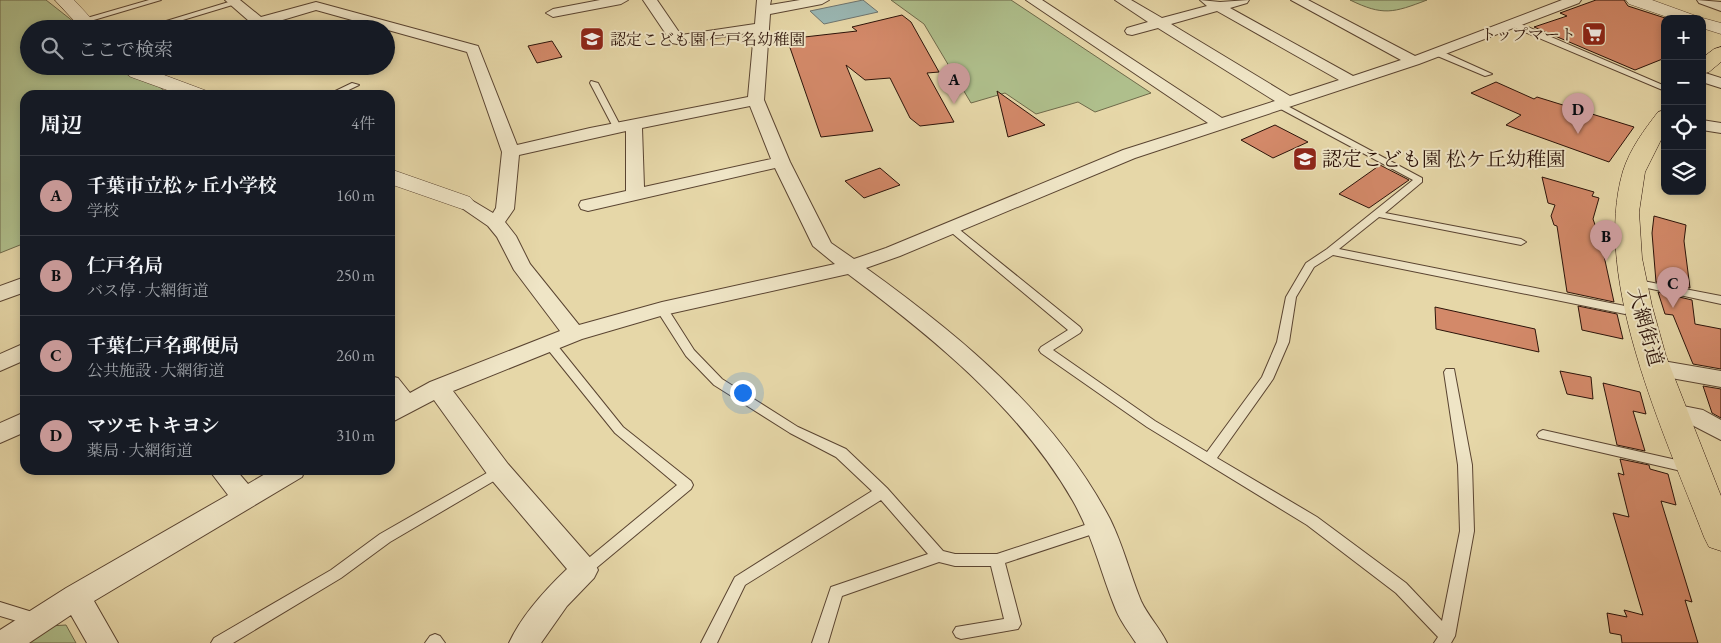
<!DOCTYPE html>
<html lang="ja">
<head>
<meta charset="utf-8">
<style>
	:root { --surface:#171b24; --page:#20242c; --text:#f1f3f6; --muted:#9ea1a6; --line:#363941; --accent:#c59692 }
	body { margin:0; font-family:"EB Garamond","Noto Serif JP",serif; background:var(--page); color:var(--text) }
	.controls { position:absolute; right:15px; top:15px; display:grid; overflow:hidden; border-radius:10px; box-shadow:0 2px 8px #0003 }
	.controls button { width:45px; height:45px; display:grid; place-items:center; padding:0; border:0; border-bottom:1px solid var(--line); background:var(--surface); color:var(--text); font:25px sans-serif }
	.you { position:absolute; left:742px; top:392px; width:18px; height:18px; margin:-12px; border:4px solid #fff; border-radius:50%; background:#1a73e8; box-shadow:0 0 0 8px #1a73e833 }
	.badge { display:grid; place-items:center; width:32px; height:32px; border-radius:50%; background:var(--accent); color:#111; font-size:16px; font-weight:700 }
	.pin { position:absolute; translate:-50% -41px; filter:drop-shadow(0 1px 2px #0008) }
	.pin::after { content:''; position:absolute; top:26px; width:18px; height:15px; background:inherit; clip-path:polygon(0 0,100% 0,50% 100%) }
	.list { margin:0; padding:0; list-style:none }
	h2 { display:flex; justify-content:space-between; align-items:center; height:65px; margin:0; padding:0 20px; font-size:21px }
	h2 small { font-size:16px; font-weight:400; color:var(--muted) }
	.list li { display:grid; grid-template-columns:32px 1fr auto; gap:15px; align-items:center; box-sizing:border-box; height:80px; padding:0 20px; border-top:1px solid var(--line) }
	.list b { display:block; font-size:19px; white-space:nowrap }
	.list p { margin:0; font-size:16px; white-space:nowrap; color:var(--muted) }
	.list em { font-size:16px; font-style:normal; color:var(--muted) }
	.icon { flex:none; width:28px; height:28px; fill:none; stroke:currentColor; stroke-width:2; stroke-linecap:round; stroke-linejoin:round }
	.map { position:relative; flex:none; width:1721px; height:643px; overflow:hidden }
	.search { position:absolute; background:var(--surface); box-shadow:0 2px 8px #0003; left:20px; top:20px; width:375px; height:55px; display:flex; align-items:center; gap:12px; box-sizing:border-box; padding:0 18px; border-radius:28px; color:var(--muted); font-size:19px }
	.panel { position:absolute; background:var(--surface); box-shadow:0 2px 8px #0003; left:20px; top:90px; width:375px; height:385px; border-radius:15px }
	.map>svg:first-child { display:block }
</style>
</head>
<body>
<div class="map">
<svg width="1721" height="643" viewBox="0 0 1721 643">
	<rect width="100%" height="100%" fill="#e6d7a8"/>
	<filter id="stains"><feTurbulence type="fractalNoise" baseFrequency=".004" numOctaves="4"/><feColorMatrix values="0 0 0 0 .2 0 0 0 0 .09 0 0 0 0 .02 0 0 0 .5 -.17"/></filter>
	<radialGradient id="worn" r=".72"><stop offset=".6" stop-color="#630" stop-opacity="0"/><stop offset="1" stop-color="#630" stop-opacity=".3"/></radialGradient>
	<path fill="#afbf8c" stroke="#6e694a" d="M0,0H46L83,29H29V66H132L170,95H25V243L0,253Z
		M891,0H1011L1151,93L1095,112L1078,102L1036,114L1005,93L971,103L924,24Z
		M1350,0H1427C1393,13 1383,16 1350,0Z
		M66,625L76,643H19L49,626Z"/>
	<path fill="#9ab7b3" stroke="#6e756f" d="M863,0L878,12L824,24L810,11Z"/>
	<path fill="#d38969" stroke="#2c1309" d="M1596,0H1624L1628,6L1665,18V58L1635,70L1534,27L1567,16L1560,13Z
		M902,15L911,22L939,72L927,73L954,122L920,126L910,118L890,78L865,80L846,65L873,131L821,137L787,39L857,31L852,27Z
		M552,41L562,57L537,63L528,46Z
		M1496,82L1534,99L1537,97L1634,127L1609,162L1506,125L1521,115L1471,93Z
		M997,91L1045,125L1008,137Z
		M1275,125L1308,142L1273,158L1241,140Z
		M1380,165L1409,180L1369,208L1339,194Z
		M880,168L900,185L864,198L845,181Z
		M1542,177L1594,192L1592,196L1599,198L1593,219L1601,242L1614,302L1567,292L1557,226L1554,225L1551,216L1555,205L1548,203Z
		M1654,216L1686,225L1684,241L1690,288L1656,282L1652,233Z
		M1658,292L1692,300L1695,324L1721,329V369L1693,364L1673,315L1665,314Z
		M1578,306L1617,314L1623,339L1582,330Z
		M1435,307L1535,329L1539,352L1436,329Z
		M1560,371L1591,377L1593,399L1567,394Z
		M1603,383L1640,392L1646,414L1633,411L1645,451L1617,445Z
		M1703,386L1721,389V418L1712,413Z
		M1620,459L1649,465L1650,469L1668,474L1676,505L1661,501L1692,602L1685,600L1698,643H1622L1621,635L1610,633L1607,613L1627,617L1624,610L1643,615L1613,513L1629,517L1618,473L1624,475Z"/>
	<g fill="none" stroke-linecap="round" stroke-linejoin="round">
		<defs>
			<path id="service" d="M149,0H161L87,22L80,20Z
				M232,1L239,3L153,29H140Z
				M1508,21H1514L1665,86V91L1508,25Z
				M1435,51H1441L1492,74L1485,76L1435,55Z
				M591,81L598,83L621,127L620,129H614L613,127L590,83Z
				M352,83L359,85L338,95H327Z
				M1280,102L1422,178V182L1385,213L1521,239L1526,242L1521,245L1379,217L1339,249L1625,306L1631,310L1625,314L1333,255L1314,267L1296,297L1289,342L1273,379L1217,458L1317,517L1406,583L1442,621L1460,531L1458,465L1444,372L1446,369H1454L1472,465L1474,531L1455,636L1451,643H1434L1438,637L1396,593L1307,525L1147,427L1041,353L1039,350L1041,347L1068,330L946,228L947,226H955L1080,327L1082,330L1080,333L1053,350L1155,421L1207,452L1262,377L1277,342L1286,297L1306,263L1327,249L1413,180L1277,107V103Z
				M1633,279L1721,296V304L1629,284L1628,282Z
				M662,305L666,306L694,350L722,379L798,427L846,449L887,488L943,551L955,554H997L1100,520L1105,522L1107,526L1105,530L1005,563L1021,624L1018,629L961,639L956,637L953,632L956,627L1004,619L991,566H955L939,562L842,596L828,643H812L831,587L928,554L881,500L745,585L717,643H701L735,577L872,491L836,457L790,433L714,385L686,356L656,309Z
				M549,339L553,340L623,427L691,481L693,485L691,489L589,574L584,576L579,574L577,570L579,566L677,485L615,433L545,346L543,343Z
				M1543,430L1690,463L1695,464L1697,468L1695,472L1690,473L1539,438L1537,435L1539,432Z
				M499,466L504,467L506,471L504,475L390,542L341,578L233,643H211L214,638L331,570L380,534Z
				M0,602L42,615L45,620L42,625L37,627L0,616Z
				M435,634L440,636L445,643H425L430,636Z"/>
			<path id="minor" d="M225,0H240L261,17L316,2L478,46L517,145L590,128L748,97L754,32L677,44L672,43L643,0H657L681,35L755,24L757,0H771L770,5L800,0H829L822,4L770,14L764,100L790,162L831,243L854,259L886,248L1123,150L1208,123L1026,0H1042L1222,118L1275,101L1158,28L1132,35L1127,34L1125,31L1127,28L1148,22L1115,0H1131L1162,18L1207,6L1200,0L1220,2L1249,0L1247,3L1230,8L1353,76L1401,60L1291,0H1308L1415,56L1562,0H1581L1579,3L1419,64L1135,158L900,256L866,268C962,337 1054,413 1110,519C1123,545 1130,574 1141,601C1148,616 1160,628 1167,643H1136C1129,632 1121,622 1116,610C1101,574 1093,536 1073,501C1019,407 933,338 848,274L664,315L582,339L453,391L508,464L594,562L598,570L594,578L567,606L541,643H509C522,615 545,590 567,569L490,478L434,400L390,423V403L392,402L390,376L398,378L410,393L430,382L560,331L514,270L497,237L488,226L453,202L456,198H468L493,213L496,208L502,152L467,52L316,10L252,29H229L231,26L249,21ZM1217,11L1339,80L1290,96L1171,24ZM750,106L771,159L644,187L642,128ZM626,131V191L581,201L579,205L581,209L588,211L775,168L813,246L835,264L662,302L579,325L530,264L516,236L505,222L514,209L519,155Z
				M600,0H628L621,4L553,17L546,13L553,9Z
				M1697,0L1721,2V11L1699,3Z
				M1702,72L1721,78V88L1702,82Z
				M1702,120L1721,123V133L1702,130Z
				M25,277V292L0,301V286Z
				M25,343V360L0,371V354Z
				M1657,360L1721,371V387L1649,374L1646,368L1649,362Z
				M1673,404L1703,410L1721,420V440L1690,424L1665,419L1661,413L1665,407Z
				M25,412V432L0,443V423Z
				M209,470H236L248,484L272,470H305L302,477L94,601L118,643H87L71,615L29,643H0V630L66,588L228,495Z"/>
			<path id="tertiary" d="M55,0H74L101,29H82Z
				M1626,0H1652L1699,17L1721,23V34L1702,28V19H1673L1629,4Z
				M116,66H140L207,91L210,95H181L131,77Z
				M390,169L470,197L474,202L470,207L462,209L390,184Z"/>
			<path id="primary" d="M1721,47V62L1709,72L1702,74V58L1714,49Z
				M1665,110V132L1645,172L1639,212L1642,258L1652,306L1666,356L1721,496V551L1709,547L1704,537C1665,435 1591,279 1623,171C1630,149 1644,130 1658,112Z"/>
		</defs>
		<use href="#service" stroke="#5a4431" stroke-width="2"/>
		<use href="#minor" stroke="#5a4431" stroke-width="2"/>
		<use href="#tertiary" stroke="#5a4431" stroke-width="1"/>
		<use href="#primary" stroke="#2c1309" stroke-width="1"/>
		<use href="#service" fill="#efe5c6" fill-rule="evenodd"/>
		<use href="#minor" fill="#efe5c6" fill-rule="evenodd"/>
		<use href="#tertiary" fill="#efe5c6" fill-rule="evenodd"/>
		<use href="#primary" fill="#e6d7a8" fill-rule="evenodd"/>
	</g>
	<defs>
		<symbol id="supermarket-square" viewBox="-11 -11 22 22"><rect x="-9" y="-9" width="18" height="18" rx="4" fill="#8f2418" stroke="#efe5c6"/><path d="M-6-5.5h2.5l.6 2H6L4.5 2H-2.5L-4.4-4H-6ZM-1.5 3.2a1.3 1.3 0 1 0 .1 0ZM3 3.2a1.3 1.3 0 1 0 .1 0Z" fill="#fff"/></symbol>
		<symbol id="school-square" viewBox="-11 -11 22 22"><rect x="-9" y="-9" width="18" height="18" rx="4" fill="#8f2418" stroke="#efe5c6"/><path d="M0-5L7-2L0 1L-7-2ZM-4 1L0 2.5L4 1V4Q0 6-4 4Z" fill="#fff"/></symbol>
	</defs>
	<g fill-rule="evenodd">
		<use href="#supermarket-square" x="1580" y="20" width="28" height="28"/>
		<use href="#school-square" x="578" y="25" width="28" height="28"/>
		<use href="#school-square" x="1291" y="145" width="28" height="28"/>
	</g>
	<g text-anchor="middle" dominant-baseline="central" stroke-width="4" stroke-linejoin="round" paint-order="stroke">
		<g font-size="16" fill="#2c1309" stroke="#efe5c6" text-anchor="end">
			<text x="1576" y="34">トップマート</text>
			<text x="610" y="39" text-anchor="start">認定こども園 仁戸名幼稚園</text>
		</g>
		<g font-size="20" fill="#2c1309" stroke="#efe5c6" text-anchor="start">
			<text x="1322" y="159">認定こども園 松ケ丘幼稚園</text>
		</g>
		<g font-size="20" fill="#2c1309" stroke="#efe5c6">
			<text transform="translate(1646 327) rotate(74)">大網街道</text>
		</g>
	</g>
	<rect width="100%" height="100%" filter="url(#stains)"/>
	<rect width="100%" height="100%" fill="url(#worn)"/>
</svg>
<div class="controls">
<button>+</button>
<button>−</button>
<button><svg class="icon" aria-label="locate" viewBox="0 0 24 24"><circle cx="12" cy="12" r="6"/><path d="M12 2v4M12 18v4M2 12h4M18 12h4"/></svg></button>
<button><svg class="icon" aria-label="layers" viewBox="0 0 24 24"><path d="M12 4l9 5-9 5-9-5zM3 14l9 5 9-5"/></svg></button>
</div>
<div class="you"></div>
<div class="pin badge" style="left:954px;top:104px">A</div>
<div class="pin badge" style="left:1606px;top:261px">B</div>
<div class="pin badge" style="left:1673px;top:308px">C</div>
<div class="pin badge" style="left:1578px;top:134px">D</div>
<div class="search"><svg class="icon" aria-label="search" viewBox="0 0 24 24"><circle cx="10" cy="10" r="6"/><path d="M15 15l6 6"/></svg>ここで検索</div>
<section class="panel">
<h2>周辺<small>4件</small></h2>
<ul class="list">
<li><span class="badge">A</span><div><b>千葉市立松ヶ丘小学校</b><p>学校</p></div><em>160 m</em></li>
<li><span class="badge">B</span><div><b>仁戸名局</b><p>バス停 · 大網街道</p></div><em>250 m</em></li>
<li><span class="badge">C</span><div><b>千葉仁戸名郵便局</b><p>公共施設 · 大網街道</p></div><em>260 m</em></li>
<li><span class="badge">D</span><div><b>マツモトキヨシ</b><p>薬局 · 大網街道</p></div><em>310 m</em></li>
</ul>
</section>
</div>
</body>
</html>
